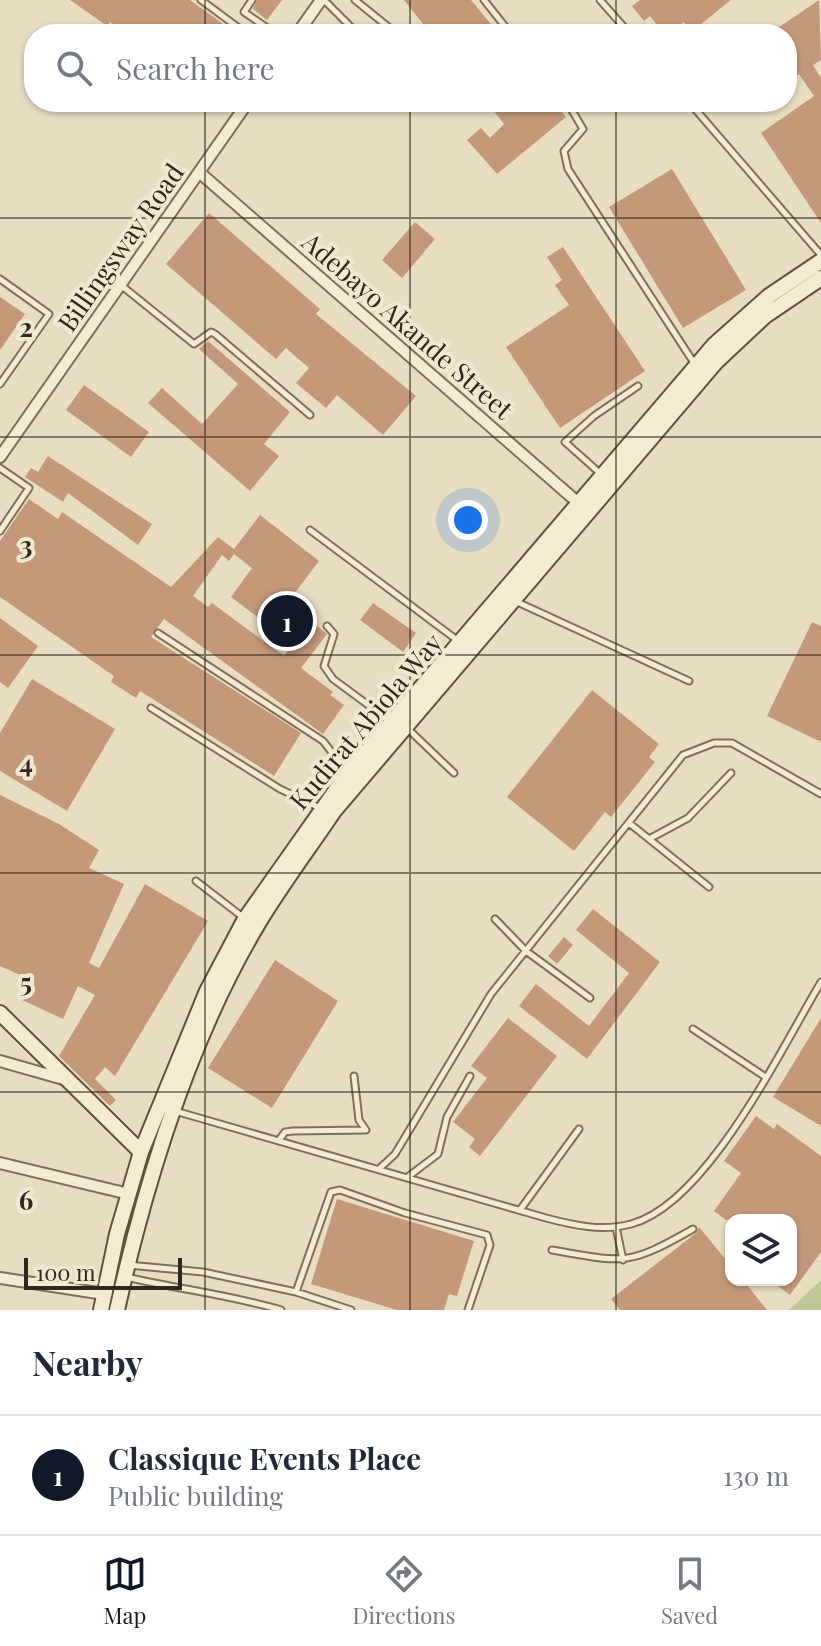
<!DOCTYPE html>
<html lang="en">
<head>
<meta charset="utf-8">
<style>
	:root { --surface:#fff; --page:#f2f2f3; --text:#1f2937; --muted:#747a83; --line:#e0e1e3; --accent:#111827 }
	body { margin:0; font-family:"Playfair Display",serif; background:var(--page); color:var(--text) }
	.controls { position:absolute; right:24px; bottom:24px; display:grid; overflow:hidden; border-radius:16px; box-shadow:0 2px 6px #0004 }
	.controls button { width:72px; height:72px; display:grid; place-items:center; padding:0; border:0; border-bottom:2px solid var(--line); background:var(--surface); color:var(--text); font:40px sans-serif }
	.scale { position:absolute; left:24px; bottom:20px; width:158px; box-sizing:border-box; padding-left:8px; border:4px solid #32271d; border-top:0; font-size:22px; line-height:28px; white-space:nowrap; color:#32271d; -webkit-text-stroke:6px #f1e8d0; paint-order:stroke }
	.you { position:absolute; left:468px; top:520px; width:28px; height:28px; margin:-20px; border:6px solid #fff; border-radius:50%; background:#1a73e8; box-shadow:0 0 0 12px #1a73e833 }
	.badge { display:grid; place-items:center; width:52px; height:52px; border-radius:50%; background:var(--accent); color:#fff; font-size:26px; font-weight:700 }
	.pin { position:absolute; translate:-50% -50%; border:4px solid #fff; box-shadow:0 2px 8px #0006 }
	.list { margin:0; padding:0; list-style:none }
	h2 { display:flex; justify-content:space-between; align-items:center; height:104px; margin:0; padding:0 32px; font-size:34px }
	h2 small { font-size:26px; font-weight:400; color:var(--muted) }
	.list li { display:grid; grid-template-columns:52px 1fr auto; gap:24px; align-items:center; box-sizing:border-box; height:120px; padding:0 32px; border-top:2px solid var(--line) }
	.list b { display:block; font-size:30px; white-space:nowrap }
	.list p { margin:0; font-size:26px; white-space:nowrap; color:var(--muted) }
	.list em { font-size:26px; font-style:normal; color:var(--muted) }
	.icon { flex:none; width:44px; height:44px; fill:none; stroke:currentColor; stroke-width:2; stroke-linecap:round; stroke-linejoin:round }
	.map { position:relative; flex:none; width:821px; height:1310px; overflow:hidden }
	.search { position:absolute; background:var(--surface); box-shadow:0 2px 6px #0004; left:24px; right:24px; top:24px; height:88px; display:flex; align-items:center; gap:20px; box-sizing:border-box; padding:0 28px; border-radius:32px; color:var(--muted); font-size:30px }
	.sheet { height:224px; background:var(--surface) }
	nav { display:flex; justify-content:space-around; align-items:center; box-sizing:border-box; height:112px; border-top:2px solid var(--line); background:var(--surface); font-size:22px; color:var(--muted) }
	nav a { display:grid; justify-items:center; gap:4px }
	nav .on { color:var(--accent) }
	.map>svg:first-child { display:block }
</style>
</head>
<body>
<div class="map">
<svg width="821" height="1310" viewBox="0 0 821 1310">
	<rect width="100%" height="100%" fill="#e9ddc1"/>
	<path fill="#c0c696" d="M821,1280V1310H789Z"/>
	<path fill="#c4997a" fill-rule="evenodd" d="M70,0H190L226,26L220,34H127L110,22L107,26Z
		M257,0H282L267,20L253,9Z
		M404,0H471L499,34H431Z
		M640,0H731L691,32L684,22L668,34H664L650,16L644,21L632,6Z
		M819,0L821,60L813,65L821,78V223L761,133L814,96L799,74L787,83V34H769Z
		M487,102H554L566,117L497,174L467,140L481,128L490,138L504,124Z
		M672,169L746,290L683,328L609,207Z
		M209,213L320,309L316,314L416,396L383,435L337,395L326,408L296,383L309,368L286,348L276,359L166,264Z
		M415,222L435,239L402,278L382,260Z
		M563,247L645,371L560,428L506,347L569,305L555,285L562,280L547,257Z
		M0,297L25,314L0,350Z
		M208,341L290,412L264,444L279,456L250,491L148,403L162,388L202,424L238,384L199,349Z
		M84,385L149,432L131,457L66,410Z
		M48,456L152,524L138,545L68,493L63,502L25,477L31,468L38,472Z
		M29,499L58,519L62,512L171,587L218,537L234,549L260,515L319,561L294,594L302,601L296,609L327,634L301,668L333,692L330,695L344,705L323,734L164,619L151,637L301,733L274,776L140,691L136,698L111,682L114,676L0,597V541ZM234,554L252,568L231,597L293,644L284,656L212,603L208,607L193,596L222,555L229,561Z
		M373,603L416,633L403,652L360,620Z
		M0,618L38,646L8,688L0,682Z
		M812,622L821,626V742L767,716Z
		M32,679L115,729L67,811L0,771V733Z
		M592,690L659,744L649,757L655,762L611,817L605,812L574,851L507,797Z
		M0,795L59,824L99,850L89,868L124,884L89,963L99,968L145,884L208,921L115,1076L105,1067L95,1079L116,1100L110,1106L59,1056L95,995L78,986L63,1019L20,999L29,979L0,966Z
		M593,909L660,962L587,1059L519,1006L536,984L589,1026L629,973L576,930Z
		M564,937L573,945L557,964L548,956Z
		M275,960L338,1001L272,1108L208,1068Z
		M508,1018L557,1056L480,1156L469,1147L475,1139L453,1122L487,1078L471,1066Z
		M821,1018V1126L773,1097Z
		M756,1116L774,1129L777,1124L821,1156V1252L790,1295L770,1280H791V1220H726L714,1211L741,1173L724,1161Z
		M337,1199L474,1241L457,1296L449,1294L444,1310H397L311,1284Z
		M699,1227L731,1266V1280H743L767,1310H620L611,1299L696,1233Z"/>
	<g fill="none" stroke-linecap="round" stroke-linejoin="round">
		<defs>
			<path id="lane" d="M201,0L247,34
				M252,0L244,12L276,34
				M324,0L358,34
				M355,0L397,34
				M484,0L511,34
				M600,0L630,34
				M230,34L236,26
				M567,102L583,129L564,151L568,169L694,363
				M689,102L821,255
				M0,279L49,314L0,384
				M122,286L194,344L211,332L215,334L310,415
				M0,468L29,488L0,531
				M602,475L565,442L594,416L638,386
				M310,530L457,640
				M515,601L689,681
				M327,626L334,634L324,666L333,679L390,721
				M158,633L323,741L348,773
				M151,708L280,789L320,808
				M407,728L454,773
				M629,823L709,887
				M649,839L688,818L731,773
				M196,881L244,918
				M495,919L526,951L590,998
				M693,1029L764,1076
				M175,1111L546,1218C573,1225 602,1232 631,1224C707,1204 781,1049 821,982
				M279,1140L285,1132L293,1131L366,1130L359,1120L354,1076
				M380,1168L395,1154L491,994L683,755L714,743H732L821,794
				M409,1176L438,1154L447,1117L470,1076
				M520,1210L579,1129
				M616,1227L623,1260
				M552,1250C625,1263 628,1266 693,1229
				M128,1265L203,1272L296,1292L351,1310
				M126,1277C178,1289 231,1295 281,1310
				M296,1292L331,1192L340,1190L405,1213L487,1235L490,1245L468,1310"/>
			<path id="street" d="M297,34L321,0
				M199,172L583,507
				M0,457L248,102
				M0,1061L67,1080
				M0,1163L129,1194
				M0,1278L104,1294"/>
			<path id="secondary" d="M0,1013L141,1152
				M101,1310L117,1234L141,1152L207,991L245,919L348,773L714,345L769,296L821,261
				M117,1310C146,1180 190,1037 259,922C282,884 309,848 334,811L716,362L765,316L821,278"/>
		</defs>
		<use href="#lane" stroke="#816f5a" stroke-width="9"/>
		<use href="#street" stroke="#816f5a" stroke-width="14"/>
		<use href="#secondary" stroke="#63503e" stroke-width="18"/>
		<use href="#lane" stroke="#f5ebd3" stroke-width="5"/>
		<use href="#street" stroke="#f5ebd3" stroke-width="10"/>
		<use href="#secondary" stroke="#f5ebd3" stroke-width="14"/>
	</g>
	<path fill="none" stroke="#32271d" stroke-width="2" stroke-opacity="0.55" d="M205,0V34M410,0V34M616,0V34M205,102V1310M410,102V1310M616,102V1310M0,218H821M0,437H821M0,655H821M0,873H821M0,1092H821"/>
	<g text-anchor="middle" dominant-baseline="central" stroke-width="8" stroke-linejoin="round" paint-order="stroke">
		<g font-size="26" fill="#32271d" stroke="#f1e8d0">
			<text transform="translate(120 247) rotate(-55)">Billingsway Road</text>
			<text transform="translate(408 325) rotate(41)">Adebayo Akande Street</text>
			<text transform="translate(365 721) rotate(-50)">Kudirat Abiola Way</text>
		</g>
	</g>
	<g font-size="26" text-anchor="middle" font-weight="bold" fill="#32271d" stroke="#f1e8d0" stroke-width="8" stroke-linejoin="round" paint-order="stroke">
		<text x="26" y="337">2</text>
		<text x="26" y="555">3</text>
		<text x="26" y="773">4</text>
		<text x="26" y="992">5</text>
		<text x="26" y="1210">6</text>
	</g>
</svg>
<div class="controls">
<button><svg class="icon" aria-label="layers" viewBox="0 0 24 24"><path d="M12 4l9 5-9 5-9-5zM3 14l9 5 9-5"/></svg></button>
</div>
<div class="scale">100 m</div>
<div class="you"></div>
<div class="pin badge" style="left:287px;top:621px">1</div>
<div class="search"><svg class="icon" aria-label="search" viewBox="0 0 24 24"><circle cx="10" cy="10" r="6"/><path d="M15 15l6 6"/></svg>Search here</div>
</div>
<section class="sheet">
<h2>Nearby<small></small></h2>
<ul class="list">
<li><span class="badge">1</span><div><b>Classique Events Place</b><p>Public building</p></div><em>130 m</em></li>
</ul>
</section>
<nav>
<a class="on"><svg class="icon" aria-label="map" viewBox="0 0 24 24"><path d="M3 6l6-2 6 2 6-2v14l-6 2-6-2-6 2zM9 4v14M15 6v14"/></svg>Map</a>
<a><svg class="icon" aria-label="directions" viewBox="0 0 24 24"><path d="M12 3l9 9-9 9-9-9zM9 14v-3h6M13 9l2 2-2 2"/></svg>Directions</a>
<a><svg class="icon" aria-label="saved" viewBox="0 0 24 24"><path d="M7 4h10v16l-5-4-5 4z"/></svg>Saved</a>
</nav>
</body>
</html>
